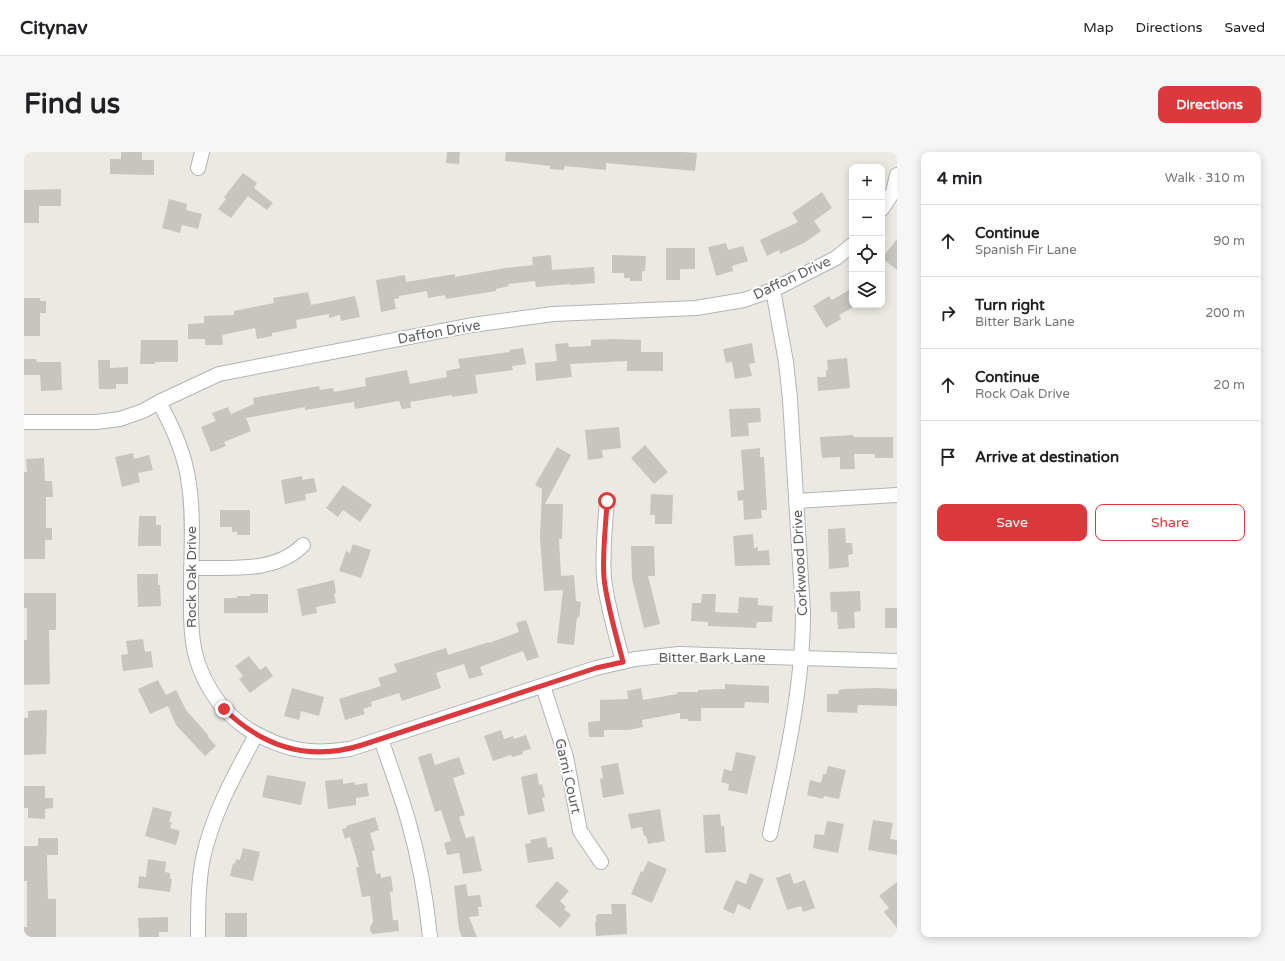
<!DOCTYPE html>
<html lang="en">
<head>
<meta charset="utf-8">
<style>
	:root { --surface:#fff; --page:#f6f6f6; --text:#202124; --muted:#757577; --line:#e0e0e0; --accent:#dc393d }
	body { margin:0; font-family:"Varela Round",sans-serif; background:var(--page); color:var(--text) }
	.controls { position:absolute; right:12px; top:12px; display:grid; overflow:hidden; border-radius:8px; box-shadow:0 2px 10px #0003 }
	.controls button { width:36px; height:36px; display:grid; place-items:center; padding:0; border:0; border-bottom:1px solid var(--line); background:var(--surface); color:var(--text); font:20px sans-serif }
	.stop { position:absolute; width:12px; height:12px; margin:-9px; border:3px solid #dc393d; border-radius:50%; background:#fff }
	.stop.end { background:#dc393d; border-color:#fff; box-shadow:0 1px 4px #0008 }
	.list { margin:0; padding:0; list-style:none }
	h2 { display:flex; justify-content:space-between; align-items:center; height:52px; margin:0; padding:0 16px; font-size:17px }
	h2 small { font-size:13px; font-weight:400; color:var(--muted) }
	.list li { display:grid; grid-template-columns:26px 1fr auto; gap:12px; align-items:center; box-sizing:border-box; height:72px; padding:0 16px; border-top:1px solid var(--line) }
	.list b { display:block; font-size:15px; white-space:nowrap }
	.list p { margin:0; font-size:13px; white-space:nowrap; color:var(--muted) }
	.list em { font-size:13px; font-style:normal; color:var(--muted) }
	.actions { display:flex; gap:8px; padding:12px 16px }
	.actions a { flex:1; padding:9px 0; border:1px solid var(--accent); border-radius:8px; text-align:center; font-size:14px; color:var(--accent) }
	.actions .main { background:var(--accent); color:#fff }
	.icon { flex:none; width:22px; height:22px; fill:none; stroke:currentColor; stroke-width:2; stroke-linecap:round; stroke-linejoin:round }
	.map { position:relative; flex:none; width:873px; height:785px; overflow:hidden; border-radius:8px }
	header { display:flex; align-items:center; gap:24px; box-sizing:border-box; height:56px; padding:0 20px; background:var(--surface); border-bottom:1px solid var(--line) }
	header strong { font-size:19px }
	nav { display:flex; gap:22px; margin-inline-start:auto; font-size:14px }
	.intro { display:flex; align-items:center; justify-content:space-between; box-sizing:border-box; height:96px; padding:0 24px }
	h1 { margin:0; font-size:28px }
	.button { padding:10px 18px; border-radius:8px; background:var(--accent); color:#fff; font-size:14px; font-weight:700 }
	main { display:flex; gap:24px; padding:0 24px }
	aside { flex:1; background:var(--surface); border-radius:8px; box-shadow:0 2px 10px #0003 }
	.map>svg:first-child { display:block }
</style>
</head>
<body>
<header>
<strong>Citynav</strong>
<nav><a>Map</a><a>Directions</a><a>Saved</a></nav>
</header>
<div class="intro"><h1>Find us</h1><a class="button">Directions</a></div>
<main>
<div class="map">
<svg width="873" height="785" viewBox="0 0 873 785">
	<rect width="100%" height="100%" fill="#ece9e3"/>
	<path fill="#c8c4bf" d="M97,0H118V8H130V23L86,22V7H97Z
		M423,0H436L435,12L422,11Z
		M482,0H659L673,1L671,19L582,11V18L541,14L540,18L526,17V14L481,9Z
		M219,21L233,31L230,36L249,51L243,58L224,44L207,66L194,57L202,47L200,45Z
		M37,37V54H15V71H0V38Z
		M798,40L808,56L790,69L797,79L780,91L756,102L755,98L743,104L736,88L774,70L768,61Z
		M145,47L163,52L162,58L178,62L174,77L158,73L156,81L138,76Z
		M873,87V118L858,106Z
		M702,91L704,98L719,94L724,109L708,114L709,119L692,124L684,95Z
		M642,96H671V117H656V128H642Z
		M527,103L528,118L570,115L571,131L547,133L546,132L512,135L511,129L484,132L485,134L472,137V139L422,147L421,143L404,146L403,139L375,144V146L370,147L372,157L357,160L352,128L381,123L382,130L431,122V125L481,116L509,113L508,105Z
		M588,103L622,104L621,119H618V129H606V126H600V121H588Z
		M828,136V156L815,163L817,167L802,176L789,154L805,144L808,148Z
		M284,140L287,153L331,144L336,165L317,169L316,163L305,166V162L272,168L273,176L248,181V184L233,187L231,176L198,183L199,193H181V187H164V172L180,171V164L210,163V159L250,151L249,146Z
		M0,146H16V149H22V161H16V184H0Z
		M589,187L617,188V200H639V219H603V209L546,212L548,225L512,229L511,211L533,209L531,192L544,191L545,195L567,194V188Z
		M117,188H154V210H131V212H116Z
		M728,191L731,211L725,212L728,224L711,227L708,210L702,211L699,197Z
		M499,196L502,212L488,214L489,218L451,223L454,241L428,245V243L386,250L387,256L378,257L375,249L331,257L330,250L281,258V255L222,266L227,279L200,290L202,294L187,300L177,275L192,269L188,261L204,255L207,262L230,252L229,246L295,234L296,238L309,236L310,240L342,234L341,226L383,218L386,232L423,225L422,219L436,216L434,207L486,200L485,198Z
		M823,206L826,236L794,239L793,225H802V218H804L803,208Z
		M0,207H12L13,210H37L38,238L17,239L16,223H0Z
		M74,208H86V216L104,215V232H92V237H75Z
		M736,256L737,270L724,271L725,284L707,285L705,257Z
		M595,275L597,296L578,298L579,306L564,308L561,278Z
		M829,283L830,285H869V306H851V302H830L831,317H816V305L798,306L796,285Z
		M621,293L644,320L630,332L607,306Z
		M533,295L547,303L521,352H539L538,387H535L537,424L550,423L552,449L557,450L555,466L553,465L550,493L533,491L539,438L520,439L516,386L518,337L511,333Z
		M736,296V305H740L743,358H737L738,366L720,368L719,348L714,349L713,339L720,338L717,298Z
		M109,301L110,307L125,303L129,318L114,321L116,330L98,335L91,305Z
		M20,306L21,329H28L29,345H22V376H28V388H21V407H0V320H3L2,307Z
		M278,324V328L290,326L293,340L281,342L282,348L261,352L257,328Z
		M319,333L348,353L336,370L319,358L314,365L302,356Z
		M627,342L649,343L648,372H631V363H626Z
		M196,358H226V383H213V380H208V375H196Z
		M115,364H132V373H137V394H114Z
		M821,376L822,391H828L829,402L824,403L825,415L805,417L804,377Z
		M729,382L730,396L734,395V399L745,398L746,413L711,414L709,384Z
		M329,392L347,398L337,426L315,419L322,399L326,401Z
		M607,394H630L631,424H624L636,472L620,476L608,427Z
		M113,422H134V433H136L137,454L114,455Z
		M310,428L312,441L310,442L312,451L292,455L293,461L278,464L273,437Z
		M836,439L837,459L830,460L831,476L814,477L813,460H807L806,440Z
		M0,441H32V478H25L26,532L0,533V488H3V456H0Z
		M226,442H244V461H200V446H213V444H226Z
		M678,442H692L691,460L714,461L715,445L734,446V453L749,454L748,470H733L732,476L684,474V470L667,469L668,451H677Z
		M861,456H873V476H861Z
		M502,468L515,505L503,509L499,499L456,515L459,523L445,527L440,512L412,521L417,536L378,549L375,541L347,550L348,554L339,557L341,562L321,568L315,547L357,534L354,526L373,520L370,512L422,496L424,503L465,490V491L495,480L492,471Z
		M119,487L121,500L127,499L129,515L99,519L97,503L104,502L102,489Z
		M225,504L236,518L242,514L249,524L226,541L215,527L219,524L211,514Z
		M134,528L142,543L152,538L162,558L185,584L184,585L192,594L181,604L152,573L144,554L126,562L114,537Z
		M701,532L745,534V551L721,550L720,556H677V569H664V567H656V561L618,568L619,575L604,578H580V585H565L564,570L576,569V548L604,547L603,539L617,536L619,548L653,542V540H674V538L701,537Z
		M268,536L300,545L295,564L277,559L275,568L260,564Z
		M853,536L873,537V554L834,553L833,561L803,560V542H814L815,538L820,537Z
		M23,558L22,602L0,603V566H4V559Z
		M477,578L480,587L489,584L490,587L502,583L507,597L499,599V602L488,605L487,603L469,609L460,584Z
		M712,600L732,604L723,642L704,638L705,632L697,630L700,617L708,619Z
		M407,601L411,613L435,605L441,622L429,626L441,663L435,665L442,686L450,684L458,719L439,722L435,701L423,703L420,691L427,689L417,658L411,660L394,605Z
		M594,611L600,642L579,646L576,627L579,626L577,614Z
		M804,614L822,618L815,647L800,644L799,647L783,643L786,628L797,631L799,622H802Z
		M513,621L515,633L518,632L521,645L518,646L521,659L504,663L497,625Z
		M243,623L282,630L277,653L238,645Z
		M319,627V632L330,630L331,633L343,631L345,644L332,646V653L304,657L301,629Z
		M0,634H21V646H29V656L21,657V667L4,666V656H0Z
		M129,655L148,660L145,670H148L146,676L156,679L152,693L121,684Z
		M636,657L641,689L624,692L622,684H620L618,675L607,677L604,662Z
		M696,662L697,674H700L702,700L681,701L679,663Z
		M351,665L355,678L346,681L351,698L348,699L352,722L356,721L357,726L367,724L369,739L366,740L369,768H374L375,779L349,782L346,779V775L349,770L346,744L338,745L332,715H335L326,685L321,687L318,677L323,676L322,674Z
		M849,668L869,671L866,687L873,688V703L844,698Z
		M803,669L820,672L814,701L789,696L791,682L800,683Z
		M522,685L524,696L528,695L530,707L504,711L501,692L507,691L506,688Z
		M14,686H34V703H23L24,747H32V785H0V775H3V729H0V694H14Z
		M219,696L236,700L229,729L206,724L209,711L211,712L212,707L216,708Z
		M124,707L142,710L141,720L146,721V727H148L146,740L114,736L115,724L122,725Z
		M624,709L643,717L628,751L607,742L617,719L619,720Z
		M726,721L740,727L726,758L714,752L710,762L699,757L712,728L722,732Z
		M766,721L770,732L781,728L791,756L779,760L777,754L763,758L752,726Z
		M533,729L545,739L536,749L542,755L540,757L547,763L536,776L511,754Z
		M873,730V776L860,760L865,756L855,744Z
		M442,732L444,744L456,743L458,755H454L455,764L445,765L453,785H438L435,778L430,734Z
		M587,752H602L603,782L572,784L571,770H572V763H574V762H588Z
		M201,761H223V785H201Z
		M144,765V780H135V785H115L114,766Z"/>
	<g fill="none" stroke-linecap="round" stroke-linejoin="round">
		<defs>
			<path id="street" d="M174,16L178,0
				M858,57L869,40L873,23
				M135,250C149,276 161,302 165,332C170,366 167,402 167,437C166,483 167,514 196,552C205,562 215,572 227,579C262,599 287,603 326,597L572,516L611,507L655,502L873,509
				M0,270H73L96,267L119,259L135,250L195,222L448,173L529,162L672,156L720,148L749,138L812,106L828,93
				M583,349C581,374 578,400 580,426C583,454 592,482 599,510
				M772,349L873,343
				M167,416C204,415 251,422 279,393
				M519,534L542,605L556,679L577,710
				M357,587C366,614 376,640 384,668C395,706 402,745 406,785
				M746,682C762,609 779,535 779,460L766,247L762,210L749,138
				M174,785C174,758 174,732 179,706C189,661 211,622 232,583"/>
		</defs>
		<use href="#street" stroke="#b0b4b7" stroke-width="16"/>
		<use href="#street" stroke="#fff" stroke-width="14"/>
	</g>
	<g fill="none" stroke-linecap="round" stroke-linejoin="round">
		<path stroke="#dc393d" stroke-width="5" d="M200,557C239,595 284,610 338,593L572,516L599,510C592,482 583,454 580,426C578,400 582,374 583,349"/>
	</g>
	<g text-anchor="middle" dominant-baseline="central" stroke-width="4" stroke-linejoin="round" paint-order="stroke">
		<g font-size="14" fill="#5b5f62" stroke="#fff">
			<text transform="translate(768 126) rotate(-25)">Daffon Drive</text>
			<text transform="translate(415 180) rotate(-10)">Daffon Drive</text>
			<text transform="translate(776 411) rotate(-93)">Corkwood Drive</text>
			<text transform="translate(167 425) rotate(-90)">Rock Oak Drive</text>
			<text x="688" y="505">Bitter Bark Lane</text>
			<text transform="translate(544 624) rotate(77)">Garni Court</text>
		</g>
	</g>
</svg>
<div class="controls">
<button>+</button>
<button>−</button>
<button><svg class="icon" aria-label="locate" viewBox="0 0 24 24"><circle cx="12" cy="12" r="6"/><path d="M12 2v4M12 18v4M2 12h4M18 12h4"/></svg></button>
<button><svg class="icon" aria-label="layers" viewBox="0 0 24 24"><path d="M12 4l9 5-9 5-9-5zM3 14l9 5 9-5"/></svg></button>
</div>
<div class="stop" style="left:583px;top:349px"></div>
<div class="stop end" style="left:200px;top:557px"></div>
</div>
<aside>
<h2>4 min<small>Walk · 310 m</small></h2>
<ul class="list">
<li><svg class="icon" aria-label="ahead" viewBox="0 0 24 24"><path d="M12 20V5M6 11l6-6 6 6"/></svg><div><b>Continue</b><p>Spanish Fir Lane</p></div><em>90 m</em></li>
<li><svg class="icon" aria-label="right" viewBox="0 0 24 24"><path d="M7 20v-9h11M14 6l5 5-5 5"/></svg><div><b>Turn right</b><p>Bitter Bark Lane</p></div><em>200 m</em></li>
<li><svg class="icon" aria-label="ahead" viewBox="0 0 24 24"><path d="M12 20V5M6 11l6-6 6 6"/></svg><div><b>Continue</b><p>Rock Oak Drive</p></div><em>20 m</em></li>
<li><svg class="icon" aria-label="arrive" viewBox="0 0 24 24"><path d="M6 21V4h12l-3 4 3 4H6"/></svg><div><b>Arrive at destination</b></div></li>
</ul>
<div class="actions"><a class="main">Save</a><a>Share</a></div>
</aside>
</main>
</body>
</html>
